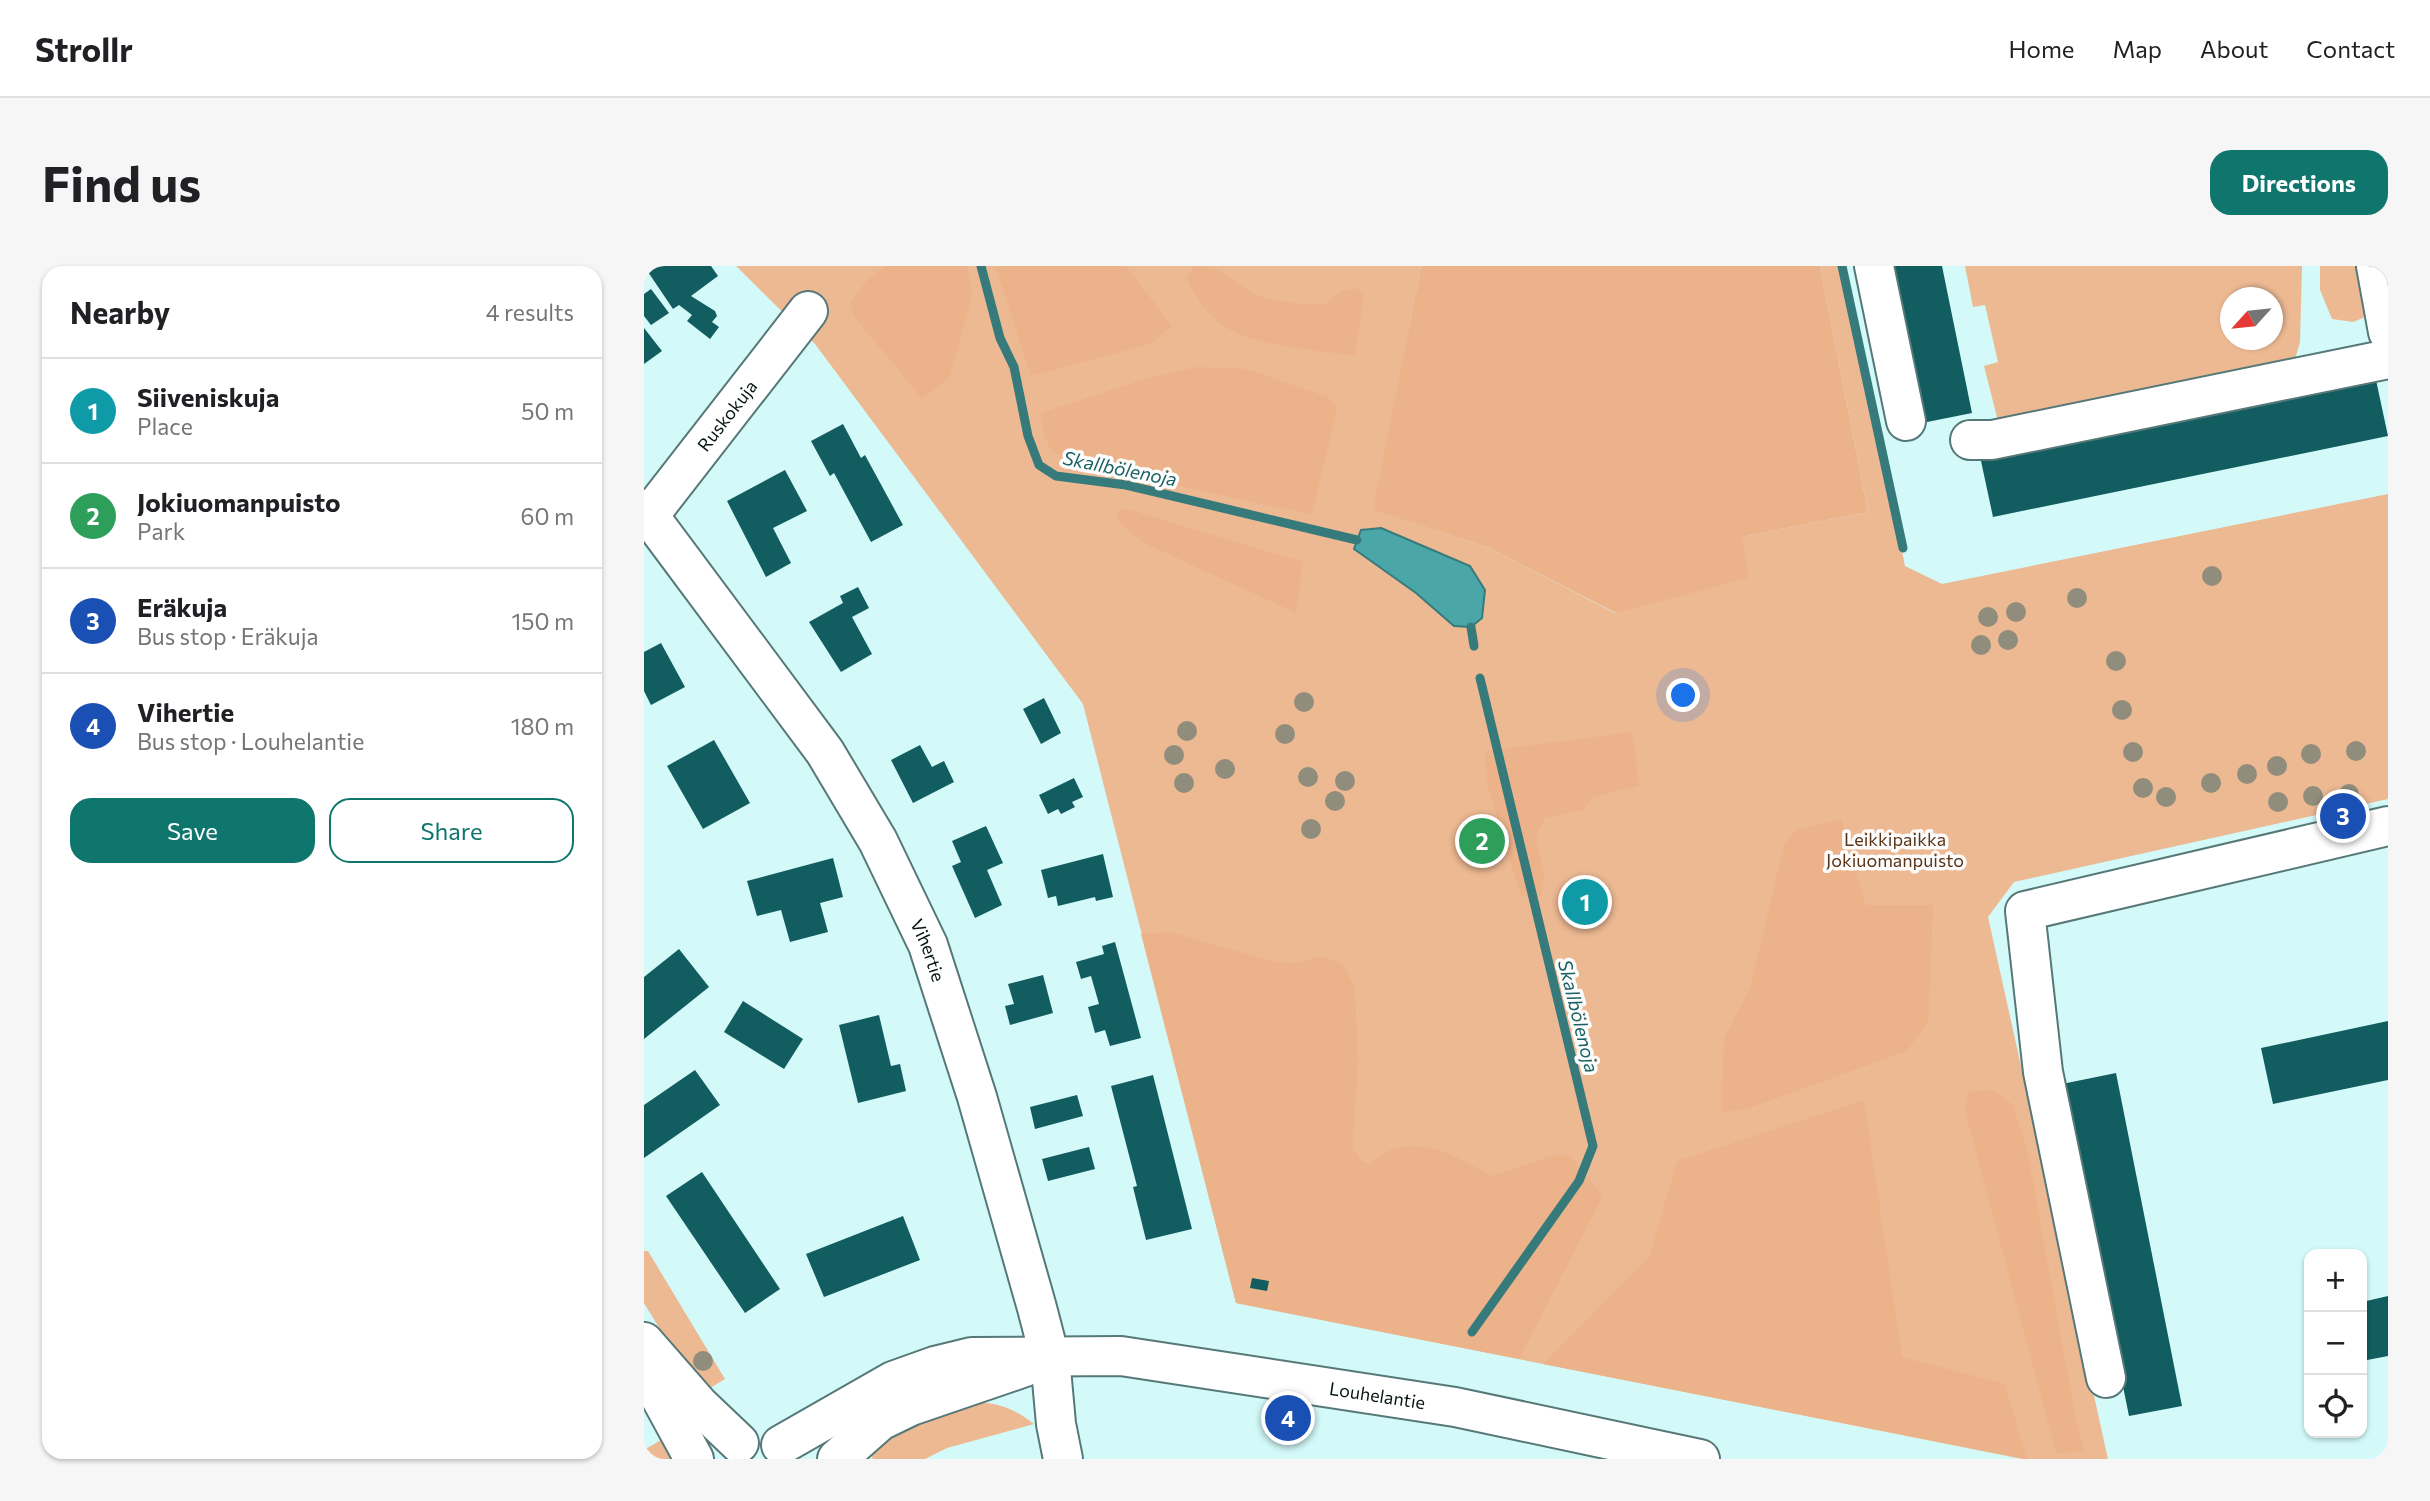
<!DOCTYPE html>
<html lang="en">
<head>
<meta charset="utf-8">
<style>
	:root { --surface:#fff; --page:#f6f6f6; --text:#202124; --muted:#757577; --line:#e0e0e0; --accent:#0f766e }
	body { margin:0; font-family:Commissioner,sans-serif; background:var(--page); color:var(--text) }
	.controls { position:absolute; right:21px; bottom:21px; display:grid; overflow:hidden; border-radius:14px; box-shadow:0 2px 5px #0004 }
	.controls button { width:63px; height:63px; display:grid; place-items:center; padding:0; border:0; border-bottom:2px solid var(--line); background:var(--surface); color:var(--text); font:35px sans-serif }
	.compass { position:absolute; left:1576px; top:21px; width:63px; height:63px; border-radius:50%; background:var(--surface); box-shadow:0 2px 5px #0004; rotate:243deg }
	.you { position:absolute; left:1040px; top:430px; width:24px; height:24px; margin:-18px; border:5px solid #fff; border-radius:50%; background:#1a73e8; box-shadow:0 0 0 10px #1a73e833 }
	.badge { display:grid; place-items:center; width:46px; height:46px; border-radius:50%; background:var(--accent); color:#fff; font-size:23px; font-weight:700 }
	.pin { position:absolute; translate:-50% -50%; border:4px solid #fff; box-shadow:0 2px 7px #0006 }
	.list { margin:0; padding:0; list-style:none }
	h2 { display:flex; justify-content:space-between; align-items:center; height:91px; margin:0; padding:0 28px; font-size:30px }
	h2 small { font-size:23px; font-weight:400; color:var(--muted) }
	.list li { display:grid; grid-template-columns:46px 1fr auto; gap:21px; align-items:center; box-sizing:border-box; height:105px; padding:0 28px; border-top:2px solid var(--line) }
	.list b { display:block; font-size:26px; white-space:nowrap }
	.list p { margin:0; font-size:23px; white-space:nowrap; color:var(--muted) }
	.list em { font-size:23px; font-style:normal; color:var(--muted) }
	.actions { display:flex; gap:14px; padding:21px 28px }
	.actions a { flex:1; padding:16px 0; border:2px solid var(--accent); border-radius:21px; text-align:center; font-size:24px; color:var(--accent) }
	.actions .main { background:var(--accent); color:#fff }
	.icon { flex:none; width:38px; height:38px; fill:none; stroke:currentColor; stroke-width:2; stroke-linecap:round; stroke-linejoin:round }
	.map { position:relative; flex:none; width:1744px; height:1193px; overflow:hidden; border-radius:21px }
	header { display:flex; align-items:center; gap:42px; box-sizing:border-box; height:98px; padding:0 35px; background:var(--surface); border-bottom:2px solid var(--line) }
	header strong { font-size:33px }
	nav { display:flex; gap:38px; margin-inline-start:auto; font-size:24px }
	.intro { display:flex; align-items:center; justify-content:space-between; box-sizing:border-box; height:168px; padding:0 42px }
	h1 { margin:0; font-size:49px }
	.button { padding:18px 32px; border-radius:21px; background:var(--accent); color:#fff; font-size:24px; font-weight:700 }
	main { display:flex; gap:42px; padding:0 42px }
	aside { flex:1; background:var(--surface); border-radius:21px; box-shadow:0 2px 5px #0004 }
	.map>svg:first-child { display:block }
</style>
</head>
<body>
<header>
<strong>Strollr</strong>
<nav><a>Home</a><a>Map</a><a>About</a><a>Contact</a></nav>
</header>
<div class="intro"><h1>Find us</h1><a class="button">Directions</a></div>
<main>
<aside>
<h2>Nearby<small>4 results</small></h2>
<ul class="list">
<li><span class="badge" style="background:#0f9aa8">1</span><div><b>Siiveniskuja</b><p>Place</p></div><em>50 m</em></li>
<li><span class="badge" style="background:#2e9e5b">2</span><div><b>Jokiuomanpuisto</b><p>Park</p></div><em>60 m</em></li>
<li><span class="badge" style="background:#1a4fb4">3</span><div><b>Eräkuja</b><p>Bus stop · Eräkuja</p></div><em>150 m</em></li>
<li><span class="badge" style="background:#1a4fb4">4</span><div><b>Vihertie</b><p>Bus stop · Louhelantie</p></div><em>180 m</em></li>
</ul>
<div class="actions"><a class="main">Save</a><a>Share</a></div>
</aside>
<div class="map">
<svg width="1744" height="1193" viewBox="0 0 1744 1193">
	<rect width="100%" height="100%" fill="#d3f9f9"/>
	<path fill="#edb993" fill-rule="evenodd" d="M92,0H777L730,244L843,281L971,347L1098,271L1224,246L1176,0H1200L1261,300L1298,318L1744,228V533L1370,616L1344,651L1464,1193H1378L592,1037L439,438L171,78Z
		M1321,0H1658L1656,76L1651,93L1354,155L1340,100L1354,96L1341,39L1329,41ZM1587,32H1629V74H1587Z
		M1676,0H1715L1722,46L1719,52L1709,56L1688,53L1676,24Z
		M0,985H4L81,1113L61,1125L39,1101L0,1037Z
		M333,1136C358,1138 371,1143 390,1158L303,1182L281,1193H229L222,1182L276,1152Z
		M27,1168L35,1193H0V1184Z"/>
	<path fill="#ecb38a" d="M241,0H324L328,30L306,111L278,133L209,49L206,37L223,14Z
		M351,0H482L528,60L506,78L387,110Z
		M551,0C581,0 589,18 614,29C633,38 660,37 680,39L698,25L712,22L720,29L711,90C673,84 616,81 583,62C564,51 550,30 542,11Z
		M777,0H1176L1224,246L1098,271L1105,312L972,347L843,281L729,244Z
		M553,101L603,103L684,131L693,143L668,249L422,195C402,184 398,169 397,147L503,112Z
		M483,243L659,296L652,347L502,278L475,257L473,245Z
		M989,466L995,520L950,531L939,544L901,552L892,571L900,608L897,629L877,631L843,518L841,485Z
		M1197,553L1222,639H1289L1285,754L1263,785L1100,844L1077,846L1080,772L1106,722L1140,579L1152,564Z
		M526,666L627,695L653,697L677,690L699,698L711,722L714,795L709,882L718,895L725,898C765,861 810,889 848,910L910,889L926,890L959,930L875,1093L592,1037L497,668Z
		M1347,823L1369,839L1383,882L1433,1159L1441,1186L1412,1187L1321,845L1324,826Z
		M1220,834L1258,1091L1361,1118L1383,1193L899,1098L1005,991L1033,895Z"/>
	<path fill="#4ba6a8" stroke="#377a7c" stroke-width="2" d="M737,262L826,300L841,324L838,352L827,361L810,360L772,327L710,283L717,264Z"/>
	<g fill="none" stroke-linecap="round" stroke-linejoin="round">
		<path stroke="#377a7c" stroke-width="9" d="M337,0L356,72L370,101L384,170L395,199L412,210L482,219L713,274
			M1198,0L1259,282
			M827,361L830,380
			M828,1066L935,915L949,880L836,412"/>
	</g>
	<path fill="#125d5f" d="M0,0H67L74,10L47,30L71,45L73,50L68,56L75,61L66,73L43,55L48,49L35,39L29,43Z
		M1240,0H1298L1328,147L1273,158Z
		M7,23L25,47L7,59L0,50V28Z
		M0,62L18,85L0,98Z
		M1732,114L1744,170L1349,251L1337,195Z
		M199,158L217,192L221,189L259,259L227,276L190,207L186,210L167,175Z
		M141,204L163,245L129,262L147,297L122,311L83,235Z
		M214,321L225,342L208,351L228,388L197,406L165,356L199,337L196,330Z
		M17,377L41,421L7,439L0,425V386Z
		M400,432L417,467L397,478L379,443Z
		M70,474L106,537L59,563L23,500Z
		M276,479L288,501L300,495L310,516L269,537L247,494Z
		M430,512L439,531L428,536L431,541L417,548L414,543L404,548L395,529Z
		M342,560L359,597L343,604L358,639L331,652L308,600L317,596L308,575Z
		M459,588L469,631L452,635L451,631L414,640L412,630L404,632L397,604Z
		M189,592L199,631L176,637L184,666L146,676L137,644L113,650L103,615Z
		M471,676L497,772L466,780L461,764L451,767L444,741L455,738L447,710L437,713L432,696L460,688L458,680Z
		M35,683L65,721L0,773V711Z
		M399,709L409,747L366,759L361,740L370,738L364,718Z
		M99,735L159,773L140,803L80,766Z
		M235,749L247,800L256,798L262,825L214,837L195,759Z
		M1744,755V814L1629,838L1617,782Z
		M51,804L76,839L0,892V839Z
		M1472,807L1538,1140L1485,1150L1418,818Z
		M509,809L548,963L502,974L489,921L493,920L467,820Z
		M433,829L439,850L391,863L386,841Z
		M445,881L451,903L404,915L398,893Z
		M58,906L136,1023L101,1047L22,930Z
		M259,950L276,994L180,1031L162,988Z
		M608,1012L625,1015L623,1025L606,1022Z
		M1744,1030V1090L1718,1095V1036Z"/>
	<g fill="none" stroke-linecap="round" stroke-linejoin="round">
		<defs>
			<g id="minor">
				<path d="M1230,0L1262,155"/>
				<path d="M1732,0L1744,66"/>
				<path d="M1326,174H1348L1744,93"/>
				<path id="s1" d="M0,243L181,486L234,575L284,679L333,831L393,1042L406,1092L412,1158L419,1193"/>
				<path id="s2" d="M0,256L164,45"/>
				<path d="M1462,1112L1399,806L1381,645L1744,560"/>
			</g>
			<g id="major">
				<path d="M0,1076L55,1139L95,1177"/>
				<path d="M1,1103L50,1193"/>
				<path id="s3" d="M137,1179L249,1115L291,1100L328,1091L477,1090L811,1141L1056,1193"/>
				<path d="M193,1193L236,1155L267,1140L381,1101"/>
			</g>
		</defs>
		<use href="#minor" stroke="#567878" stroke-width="42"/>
		<use href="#major" stroke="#567878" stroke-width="42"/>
		<use href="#minor" stroke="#fff" stroke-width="38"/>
		<use href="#major" stroke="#fff" stroke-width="38"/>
	</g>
	<g fill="#908d7c">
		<circle cx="1568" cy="310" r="10"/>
		<circle cx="1433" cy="332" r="10"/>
		<circle cx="1372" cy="346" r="10"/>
		<circle cx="1344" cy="351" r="10"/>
		<circle cx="1364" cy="374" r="10"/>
		<circle cx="1337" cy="379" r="10"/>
		<circle cx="1472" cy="395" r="10"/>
		<circle cx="660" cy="436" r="10"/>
		<circle cx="1478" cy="444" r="10"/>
		<circle cx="543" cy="465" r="10"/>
		<circle cx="641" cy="468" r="10"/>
		<circle cx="1712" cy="485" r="10"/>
		<circle cx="1489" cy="486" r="10"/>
		<circle cx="1667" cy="488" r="10"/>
		<circle cx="530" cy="489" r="10"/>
		<circle cx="1633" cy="500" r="10"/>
		<circle cx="581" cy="503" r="10"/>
		<circle cx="1603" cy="508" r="10"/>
		<circle cx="664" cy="511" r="10"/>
		<circle cx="701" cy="515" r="10"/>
		<circle cx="540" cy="517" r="10"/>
		<circle cx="1567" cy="517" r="10"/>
		<circle cx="1499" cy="522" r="10"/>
		<circle cx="1705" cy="528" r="10"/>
		<circle cx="1669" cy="530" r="10"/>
		<circle cx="1522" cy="531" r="10"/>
		<circle cx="691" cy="535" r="10"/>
		<circle cx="1634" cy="536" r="10"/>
		<circle cx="667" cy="563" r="10"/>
		<circle cx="59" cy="1095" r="10"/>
	</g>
	<g text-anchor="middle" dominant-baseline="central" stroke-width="7" stroke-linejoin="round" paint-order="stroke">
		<g font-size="18" fill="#071515" stroke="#fdfdfd">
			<text stroke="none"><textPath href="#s2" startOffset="135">Ruskokuja</textPath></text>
			<text stroke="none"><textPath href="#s1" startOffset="527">Vihertie</textPath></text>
			<text stroke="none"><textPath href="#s3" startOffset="620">Louhelantie</textPath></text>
		</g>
		<g font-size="18" fill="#5a3416" stroke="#fdfdfd">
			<text x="1251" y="573">Leikkipaikka<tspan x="1251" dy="21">Jokiuomanpuisto</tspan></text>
		</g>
		<g font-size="19" font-style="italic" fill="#186264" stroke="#fdfdfd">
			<text transform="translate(476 202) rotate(11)">Skallbölenoja</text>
			<text transform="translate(935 750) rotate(76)">Skallbölenoja</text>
		</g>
	</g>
</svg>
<div class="controls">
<button>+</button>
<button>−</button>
<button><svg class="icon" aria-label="locate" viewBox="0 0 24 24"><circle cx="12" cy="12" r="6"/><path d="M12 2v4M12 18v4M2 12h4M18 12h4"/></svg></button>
</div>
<svg class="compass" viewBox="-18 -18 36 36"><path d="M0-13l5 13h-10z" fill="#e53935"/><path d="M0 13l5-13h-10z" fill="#757577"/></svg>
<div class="you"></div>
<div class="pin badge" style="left:941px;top:636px;background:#0f9aa8">1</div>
<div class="pin badge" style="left:838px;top:575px;background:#2e9e5b">2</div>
<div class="pin badge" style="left:1699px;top:550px;background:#1a4fb4">3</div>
<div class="pin badge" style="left:644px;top:1152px;background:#1a4fb4">4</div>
</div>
</main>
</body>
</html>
